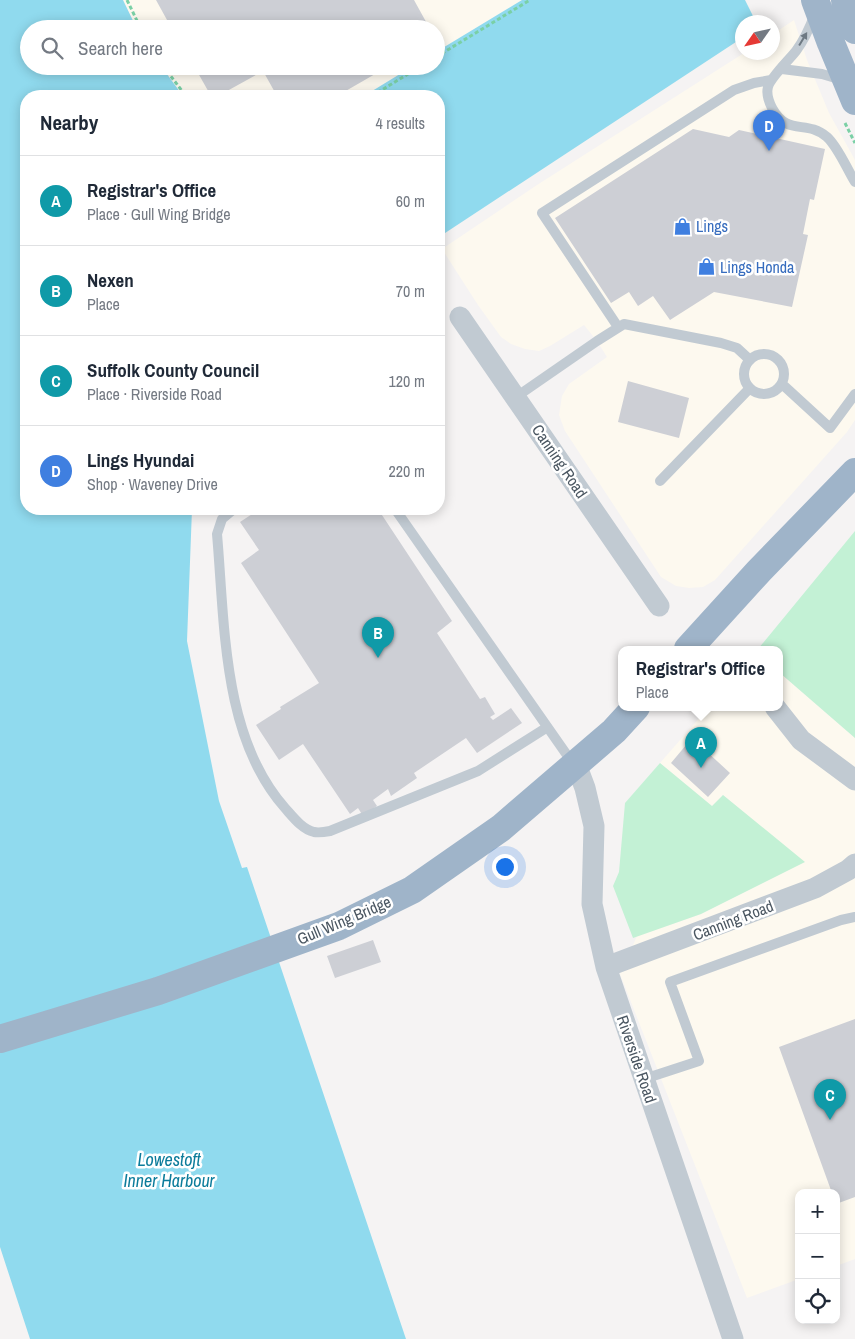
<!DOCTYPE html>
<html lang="en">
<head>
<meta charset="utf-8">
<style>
	:root { --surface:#fff; --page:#f2f2f3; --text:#1f2937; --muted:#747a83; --line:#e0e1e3; --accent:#1a73e8 }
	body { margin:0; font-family:"Archivo Narrow",sans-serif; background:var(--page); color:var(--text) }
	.controls { position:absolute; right:15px; bottom:15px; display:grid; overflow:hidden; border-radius:10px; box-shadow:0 2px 12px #0003 }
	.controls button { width:45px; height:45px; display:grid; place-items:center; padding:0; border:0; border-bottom:1px solid var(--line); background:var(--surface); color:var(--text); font:25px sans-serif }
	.compass { position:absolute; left:735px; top:15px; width:45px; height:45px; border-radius:50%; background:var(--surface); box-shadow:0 2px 12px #0003; rotate:236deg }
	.you { position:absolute; left:504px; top:866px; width:18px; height:18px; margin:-12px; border:4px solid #fff; border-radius:50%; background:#1a73e8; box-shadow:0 0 0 8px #1a73e833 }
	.badge { display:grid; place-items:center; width:32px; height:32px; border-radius:50%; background:var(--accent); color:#fff; font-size:16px; font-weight:700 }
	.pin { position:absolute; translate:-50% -41px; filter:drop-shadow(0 1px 2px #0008) }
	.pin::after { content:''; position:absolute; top:26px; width:18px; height:15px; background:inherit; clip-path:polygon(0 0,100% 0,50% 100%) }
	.popup { position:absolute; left:618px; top:646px; width:165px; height:65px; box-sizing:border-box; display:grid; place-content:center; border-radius:10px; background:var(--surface); filter:drop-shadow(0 1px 4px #0005); font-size:16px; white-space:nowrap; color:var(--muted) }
	.popup b { font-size:19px; color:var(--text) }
	.popup::after { content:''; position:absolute; left:50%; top:100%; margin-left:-10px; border:10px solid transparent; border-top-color:var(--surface) }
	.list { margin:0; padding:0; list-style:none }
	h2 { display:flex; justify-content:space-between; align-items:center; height:65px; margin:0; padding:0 20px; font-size:21px }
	h2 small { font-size:16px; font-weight:400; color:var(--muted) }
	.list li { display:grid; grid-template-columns:32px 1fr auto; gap:15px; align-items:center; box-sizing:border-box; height:90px; padding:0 20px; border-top:1px solid var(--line) }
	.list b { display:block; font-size:19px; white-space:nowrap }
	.list p { margin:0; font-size:16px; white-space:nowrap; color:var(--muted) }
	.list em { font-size:16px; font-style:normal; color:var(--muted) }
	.icon { flex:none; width:28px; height:28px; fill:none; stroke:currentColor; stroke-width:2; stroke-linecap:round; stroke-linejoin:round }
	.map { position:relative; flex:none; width:855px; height:1339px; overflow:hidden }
	.search { position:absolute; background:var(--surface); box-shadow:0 2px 12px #0003; left:20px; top:20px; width:425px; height:55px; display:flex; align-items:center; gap:12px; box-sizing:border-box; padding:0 18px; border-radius:28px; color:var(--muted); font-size:19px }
	.panel { position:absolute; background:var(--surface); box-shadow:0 2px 12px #0003; left:20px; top:90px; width:425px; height:425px; border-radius:20px }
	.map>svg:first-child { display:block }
</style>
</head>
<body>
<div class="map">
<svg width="855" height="1339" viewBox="0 0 855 1339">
	<rect width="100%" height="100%" fill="#f5f3f3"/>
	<path fill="#fdf9ef" d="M123,0H523L436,53V29H137Z
		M794,20L807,60L829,113L855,160V420L847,432L715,580L703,587L689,588L676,586L661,577L565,431L559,415L562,396L569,384L607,357L597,341L584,325L550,346L539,351L525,349L511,344L501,337L478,305L442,249L537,185L744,53L772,52L773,34Z
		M161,66H415L366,96H183Z
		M780,673L855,738V1259L836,1266V1193H799V1279L747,1298L620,974L637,936L701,914L804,862L723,795L712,806L660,763L709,707H780Z"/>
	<path fill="#c3f1d5" d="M855,531V738L780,673V649H758Z
		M660,763L712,806L723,795L805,862L701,914L633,938L613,886L619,872L625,803Z"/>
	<path fill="#90daee" d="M0,0H123L137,29H29V66H161L183,96H26V509H192L187,641L219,801L242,868L247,867L406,1339H30L0,1247Z
		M522,0H745L756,22H742V38L439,237V96H364L413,66H436V52Z"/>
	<path fill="#cdcfd5" d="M156,0H414L430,29H172Z
		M194,66H389L337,96H277L263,71L218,96H211Z
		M693,129L729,137L739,130L825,149L814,200L810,199L803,234L808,235L792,307L714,292L670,320L653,296L638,306L629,292L611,303L555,218Z
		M628,381L689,398L679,438L618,422Z
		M260,509H378L452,621L437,633L480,699L485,697L495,714L490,717L493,720L511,708L522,723L477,753L466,738L414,773L417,778L391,796L388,789L373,800L377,806L363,816L358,808L350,814L303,744L279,760L256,725L281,709L280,707L319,683L241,563L259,550L240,522Z
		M692,738L730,773L708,797L671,763Z
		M373,940L381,962L335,978L327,956Z
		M855,1019V1197L836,1204V1193H832L779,1047Z"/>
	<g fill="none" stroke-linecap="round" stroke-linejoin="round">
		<path stroke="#7ad0a6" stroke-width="3" stroke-dasharray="4 2.5" stroke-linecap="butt" d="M127,0L141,29
			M436,57L530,0
			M163,66L186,96
			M372,96L421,66
			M845,123L855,143"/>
		<path stroke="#c1cad2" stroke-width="10" d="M815,14C810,27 805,39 796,51C789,60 770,78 768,87C766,94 769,102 772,108C788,137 806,119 827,137C838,147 847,169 855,182
			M782,69L822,74L842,80
			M618,327L542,213L734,90L754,83L771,80
			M744 374a20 20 0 1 1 40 0a20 20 0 1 1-40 0Z
			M782,384L830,428L855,394
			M516,397L597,341L624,324L721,343L737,348L750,360
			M660,481L750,388
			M234,509L222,519L217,534C225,624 222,737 285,808C293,817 302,829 314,832C319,833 325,832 330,831L478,771L546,728
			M395,509L574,765
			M644,1079L699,1061L670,982L841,920L855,917"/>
		<path stroke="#c1cad2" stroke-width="21" d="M460,317L659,606
			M775,707L801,740L855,780
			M579,772L585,788L594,826L592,904L606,967L733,1339
			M606,967L815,888L848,870L855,864"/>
		<path stroke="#9fb4c9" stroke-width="28" d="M815,0L831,43L855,101
			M845,0L855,30
			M688,649L759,571L855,472
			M0,1039L158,991L339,926L412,890L501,828L614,731L636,707"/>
	</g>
	<defs><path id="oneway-solid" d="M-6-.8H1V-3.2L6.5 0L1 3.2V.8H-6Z" transform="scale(1.25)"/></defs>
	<use fill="#6e7983" href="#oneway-solid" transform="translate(803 39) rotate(-59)"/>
	<defs>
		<symbol id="shop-bare" viewBox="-9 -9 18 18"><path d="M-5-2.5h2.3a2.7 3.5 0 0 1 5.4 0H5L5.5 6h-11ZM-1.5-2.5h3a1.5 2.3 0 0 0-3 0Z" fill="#3f7fe0" stroke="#fff" stroke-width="2.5" paint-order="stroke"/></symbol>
	</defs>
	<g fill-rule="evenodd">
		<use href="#shop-bare" x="670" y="214" width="25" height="25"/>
		<use href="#shop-bare" x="694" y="254" width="25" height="25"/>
	</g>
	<g text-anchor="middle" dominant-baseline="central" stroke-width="5" stroke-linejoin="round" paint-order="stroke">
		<g font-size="16" fill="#366cbe" stroke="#fff" text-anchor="start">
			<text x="696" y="226">Lings</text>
			<text x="720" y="267">Lings Honda</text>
		</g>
		<g font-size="16" fill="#4a5661" stroke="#fff">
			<text transform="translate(560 461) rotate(56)">Canning Road</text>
			<text transform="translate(344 920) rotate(-23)">Gull Wing Bridge</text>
			<text transform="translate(733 920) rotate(-21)">Canning Road</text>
			<text transform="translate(637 1059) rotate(71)">Riverside Road</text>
		</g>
		<g font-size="18" font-style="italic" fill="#0c7c9b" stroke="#fff">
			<text x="169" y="1159">Lowestoft<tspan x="169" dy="21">Inner Harbour</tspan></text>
		</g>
	</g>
</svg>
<div class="controls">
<button>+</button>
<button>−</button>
<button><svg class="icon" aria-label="locate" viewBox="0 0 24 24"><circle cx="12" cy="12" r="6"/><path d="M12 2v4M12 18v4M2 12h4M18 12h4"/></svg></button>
</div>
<svg class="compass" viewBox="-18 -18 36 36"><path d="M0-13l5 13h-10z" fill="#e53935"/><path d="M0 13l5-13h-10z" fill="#747a83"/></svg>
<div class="you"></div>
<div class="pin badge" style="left:701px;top:768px;background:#0f9aa8">A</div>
<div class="popup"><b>Registrar's Office</b>Place</div>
<div class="pin badge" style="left:378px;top:658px;background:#0f9aa8">B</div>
<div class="pin badge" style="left:830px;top:1120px;background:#0f9aa8">C</div>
<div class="pin badge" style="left:769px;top:151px;background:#3f7fe0">D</div>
<div class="search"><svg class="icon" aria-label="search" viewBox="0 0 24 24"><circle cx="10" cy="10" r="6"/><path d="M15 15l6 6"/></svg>Search here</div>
<section class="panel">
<h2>Nearby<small>4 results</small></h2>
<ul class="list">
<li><span class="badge" style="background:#0f9aa8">A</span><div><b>Registrar's Office</b><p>Place · Gull Wing Bridge</p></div><em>60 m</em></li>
<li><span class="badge" style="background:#0f9aa8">B</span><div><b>Nexen</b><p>Place</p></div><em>70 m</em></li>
<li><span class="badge" style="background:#0f9aa8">C</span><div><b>Suffolk County Council</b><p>Place · Riverside Road</p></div><em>120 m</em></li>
<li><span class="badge" style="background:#3f7fe0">D</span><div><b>Lings Hyundai</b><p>Shop · Waveney Drive</p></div><em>220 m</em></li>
</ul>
</section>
</div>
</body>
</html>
